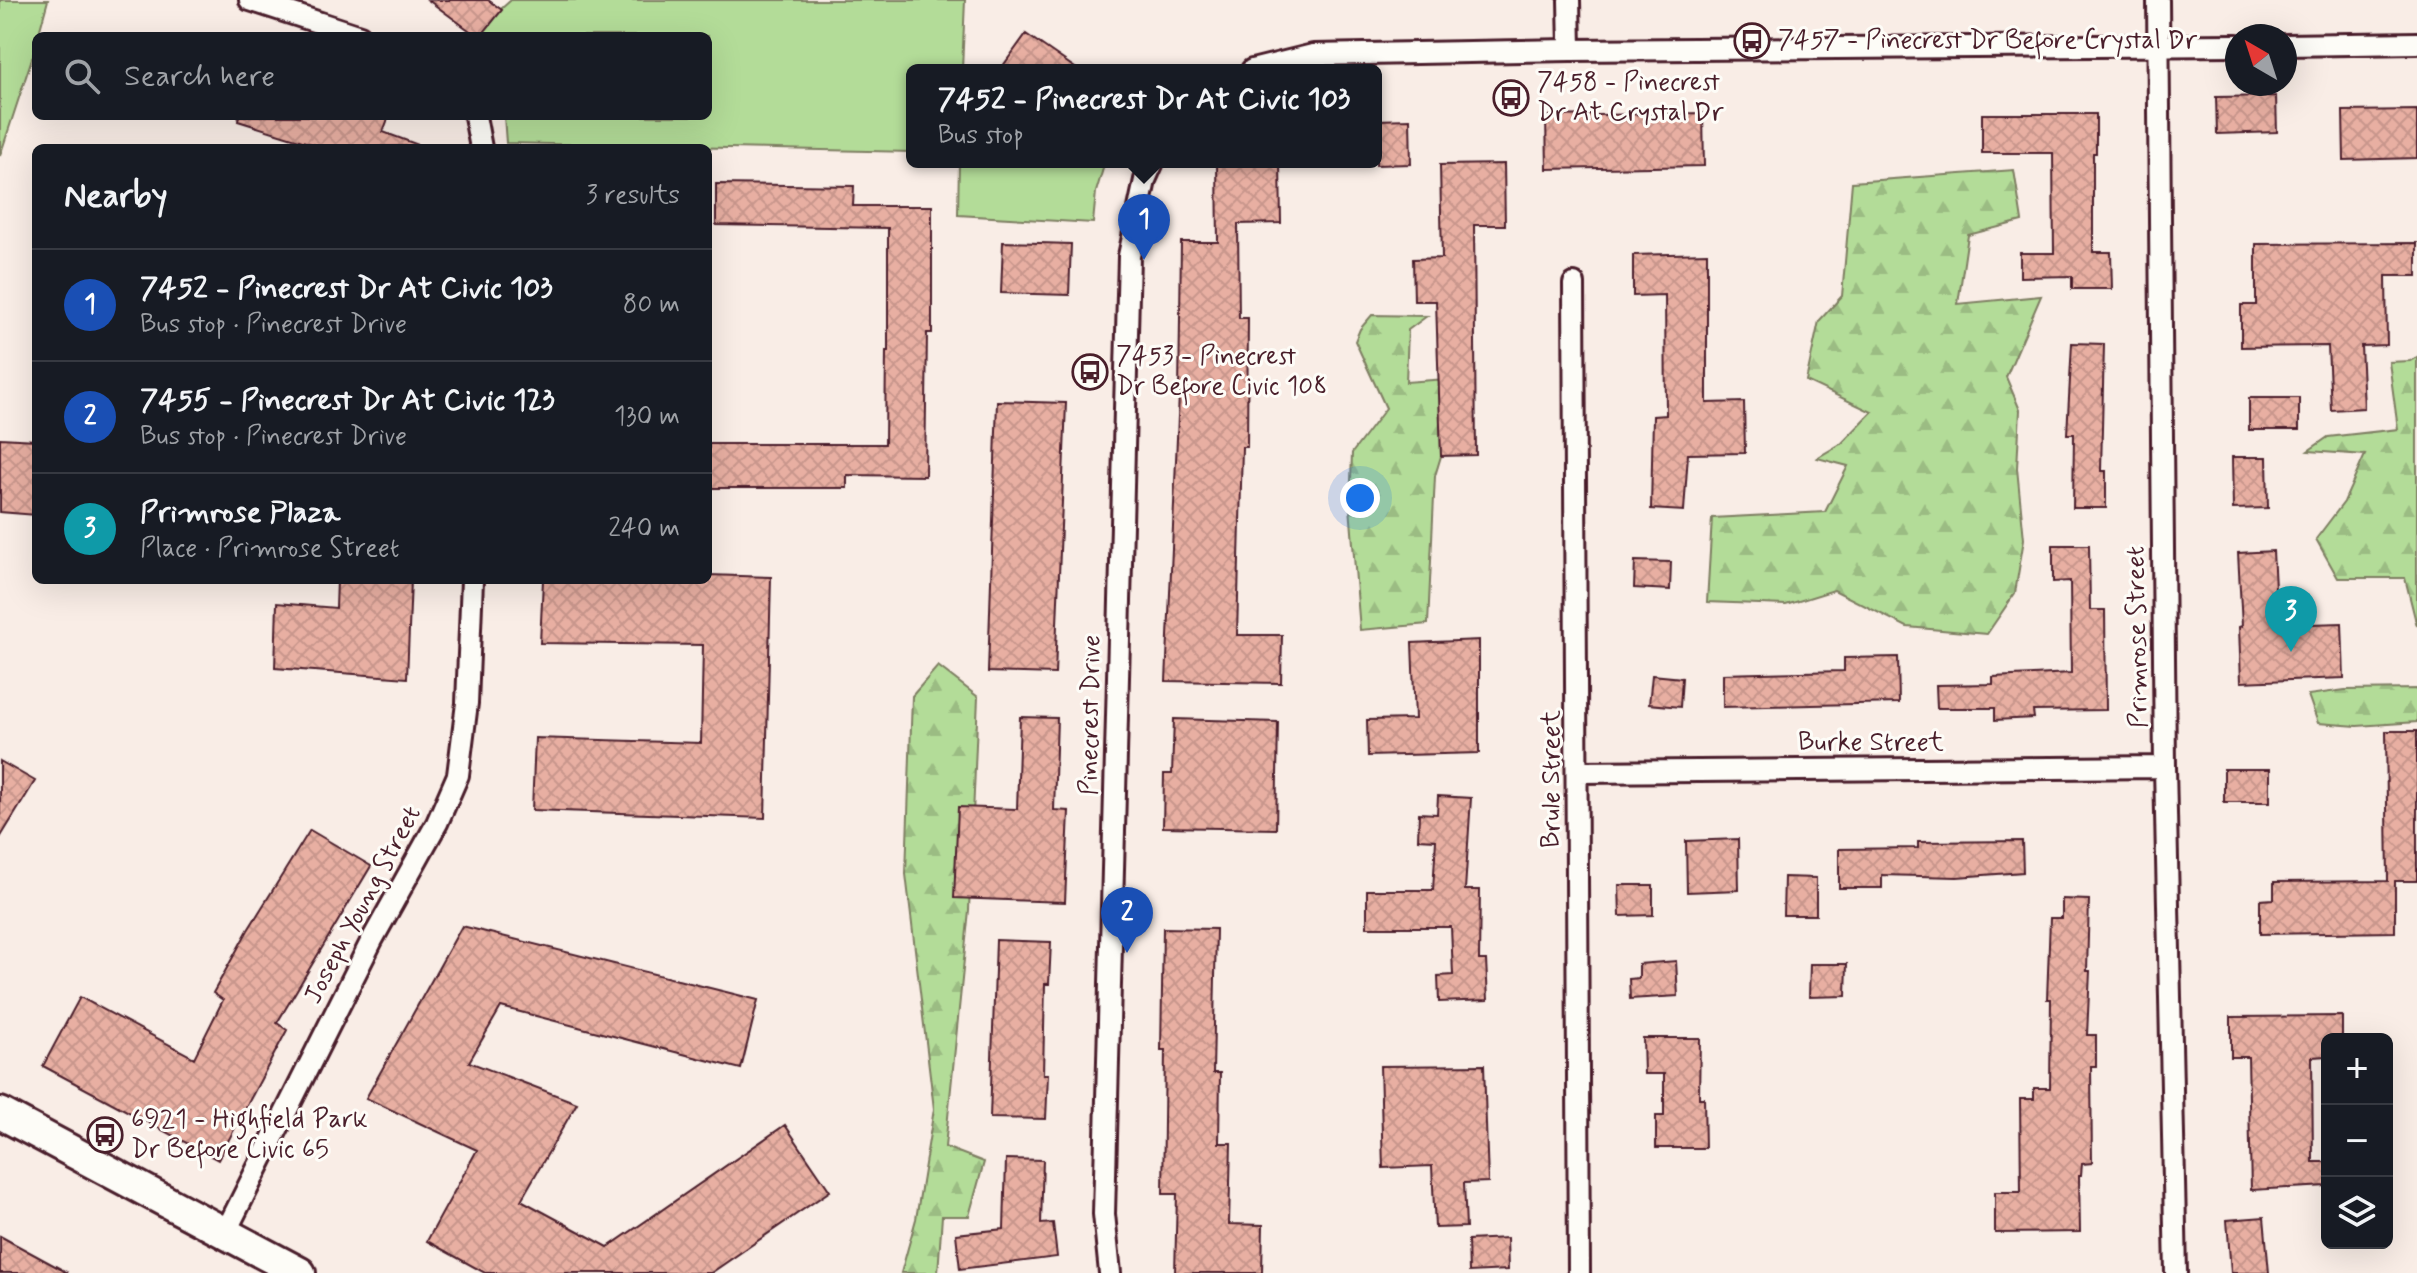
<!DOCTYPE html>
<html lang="en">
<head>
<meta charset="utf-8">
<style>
	:root { --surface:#171b24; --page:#20242c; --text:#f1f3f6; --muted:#9ea1a6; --line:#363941; --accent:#db2777 }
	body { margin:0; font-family:Mynerve,sans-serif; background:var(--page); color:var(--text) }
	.controls { position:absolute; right:24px; bottom:24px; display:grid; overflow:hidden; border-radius:12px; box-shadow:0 8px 32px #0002 }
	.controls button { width:72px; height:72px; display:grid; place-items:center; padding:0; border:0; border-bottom:2px solid var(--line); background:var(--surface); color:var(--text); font:40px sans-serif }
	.compass { position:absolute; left:2225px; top:24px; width:72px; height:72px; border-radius:50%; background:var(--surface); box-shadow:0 8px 32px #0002; rotate:321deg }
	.you { position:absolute; left:1360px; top:498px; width:28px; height:28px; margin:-20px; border:6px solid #fff; border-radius:50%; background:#1a73e8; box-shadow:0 0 0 12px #1a73e833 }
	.badge { display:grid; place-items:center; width:52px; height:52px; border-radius:50%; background:var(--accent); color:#fff; font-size:26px; font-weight:700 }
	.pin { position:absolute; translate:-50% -66px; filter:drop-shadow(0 2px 4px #0008) }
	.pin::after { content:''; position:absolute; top:42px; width:28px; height:24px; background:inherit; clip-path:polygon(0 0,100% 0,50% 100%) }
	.popup { position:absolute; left:906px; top:64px; width:476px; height:104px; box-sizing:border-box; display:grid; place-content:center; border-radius:12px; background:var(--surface); filter:drop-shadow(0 2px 6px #0005); font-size:26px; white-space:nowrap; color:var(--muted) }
	.popup b { font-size:30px; color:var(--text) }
	.popup::after { content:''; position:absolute; left:50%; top:100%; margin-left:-16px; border:16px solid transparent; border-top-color:var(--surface) }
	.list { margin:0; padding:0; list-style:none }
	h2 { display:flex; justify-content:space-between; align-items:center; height:104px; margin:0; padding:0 32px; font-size:34px }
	h2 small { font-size:26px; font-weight:400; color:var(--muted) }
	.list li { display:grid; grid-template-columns:52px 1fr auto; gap:24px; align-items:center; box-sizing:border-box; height:112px; padding:0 32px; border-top:2px solid var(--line) }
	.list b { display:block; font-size:30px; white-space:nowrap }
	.list p { margin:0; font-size:26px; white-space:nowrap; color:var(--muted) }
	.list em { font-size:26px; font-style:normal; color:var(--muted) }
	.icon { flex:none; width:44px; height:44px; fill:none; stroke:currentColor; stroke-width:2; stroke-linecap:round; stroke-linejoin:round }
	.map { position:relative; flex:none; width:2417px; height:1273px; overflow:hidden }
	.search { position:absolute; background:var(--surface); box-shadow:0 8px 32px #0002; left:32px; top:32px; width:680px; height:88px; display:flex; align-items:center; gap:20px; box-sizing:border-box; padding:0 28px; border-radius:12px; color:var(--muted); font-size:30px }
	.panel { position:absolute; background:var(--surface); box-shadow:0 8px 32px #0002; left:32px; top:144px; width:680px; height:440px; border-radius:12px }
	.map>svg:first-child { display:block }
</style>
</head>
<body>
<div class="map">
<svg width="2417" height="1273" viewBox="0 0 2417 1273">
	<defs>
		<pattern id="forest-firs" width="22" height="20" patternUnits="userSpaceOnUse" patternTransform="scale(2)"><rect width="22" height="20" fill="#b3dc98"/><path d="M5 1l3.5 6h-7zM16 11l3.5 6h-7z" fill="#9bbc83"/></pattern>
		<pattern id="building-cross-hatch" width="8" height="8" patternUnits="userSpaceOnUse" patternTransform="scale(2)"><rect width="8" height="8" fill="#e8afa2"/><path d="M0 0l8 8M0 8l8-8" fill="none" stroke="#c8968c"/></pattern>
	</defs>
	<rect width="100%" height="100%" fill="#f9ede6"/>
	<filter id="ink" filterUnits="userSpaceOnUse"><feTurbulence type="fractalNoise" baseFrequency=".0125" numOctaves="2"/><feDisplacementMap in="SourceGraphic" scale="16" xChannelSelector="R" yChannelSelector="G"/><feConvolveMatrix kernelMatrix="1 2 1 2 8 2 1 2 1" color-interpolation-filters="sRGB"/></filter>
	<g filter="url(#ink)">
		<path fill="url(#forest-firs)" stroke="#7e7e62" stroke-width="2" d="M2014,170L2022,221L1968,235L1958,304L2041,296L2006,377L2020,410L2017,468L2024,539L2015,593L1987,634L1907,627L1834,590L1786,605L1707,602L1712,518L1825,512L1848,466L1817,458L1842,443L1872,412L1806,381L1819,321L1842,296L1852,182Z
			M1372,315L1427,316L1408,330L1406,382L1461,378L1440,413L1441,456L1435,476L1428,624L1360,630L1350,507L1352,453L1386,408L1355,341L1360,329Z
			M2417,357V626L2405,578H2338L2316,539L2344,502L2365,455L2308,451L2328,437L2398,429L2389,362L2410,361Z
			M938,666L978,697L969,910L945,1147L984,1162L969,1216H942L938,1273H901L916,1219L934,1109L906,874L912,696Z
			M2417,689V722L2357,726L2318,723L2308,695L2345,690Z"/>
		<path fill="#b3dc98" stroke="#7e7e62" stroke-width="2" d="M0,0H48L33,55L0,156Z
			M511,0H965L962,70H912V152L506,143L504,116H708V36H471Z
			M959,162H1105L1096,192L1093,223L958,215Z"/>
		<path fill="url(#building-cross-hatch)" stroke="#4a1f2b" stroke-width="2" d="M428,0H488L502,10L481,36H477Z
			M1026,34L1078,70H1000Z
			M2276,96L2277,132L2217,134L2216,97Z
			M2417,110V158L2344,160L2343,111Z
			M1703,113L1704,166L1547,169L1546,116Z
			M1982,114H2096V153H2093V252H2111L2112,289H2072V276L2020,277V253H2054L2053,153H1982Z
			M239,116H389L383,132L421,146L325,148L238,121Z
			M1410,119L1411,164L1376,165V120Z
			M1217,162H1280L1281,223L1238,224L1239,318H1248L1247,447H1242L1237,635H1282L1281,683L1166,681L1179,394L1181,242H1218Z
			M1504,164L1505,225H1474L1476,455L1441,456L1436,301H1414L1413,259L1442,258L1440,165Z
			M716,184L854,186L853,206H932V333H927L925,476L847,475V488H709V444H885L886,351H888V228L716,225Z
			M1003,242L1071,244L1069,295L1001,293Z
			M2417,243V276H2386L2387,345L2361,346L2364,408L2331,410L2328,346L2241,347V305H2256V244Z
			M1707,253V403L1744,402L1745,453L1688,454L1684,511L1651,509L1653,416L1666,415L1665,295L1633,296V255Z
			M2072,343L2104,344L2101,471H2106V508H2073L2074,434H2067Z
			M2249,398H2299V430H2249Z
			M997,401L1066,403L1055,674L988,672Z
			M0,438L36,440V515L0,512Z
			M2232,457H2267L2268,508L2233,509Z
			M2053,545H2089L2090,610H2105L2106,710L2033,711L2034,718L1995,720V708H1937L1936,685L1993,684V677L2071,673L2070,581L2053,582Z
			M2273,551L2277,625L2342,623L2344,678L2241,682L2239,627L2242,626L2238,553Z
			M1635,561L1671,562L1670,590L1634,588Z
			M708,575L771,577L765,818L532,810L535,738L701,743L703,645L540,643L543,580H708Z
			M337,580H411L407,678L275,668L277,603L336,608Z
			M1479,640V753L1368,756L1367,720L1415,719L1412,643Z
			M1898,657L1899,703L1723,707V674L1844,671V658Z
			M1652,675L1682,678L1680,707L1649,704Z
			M1020,717L1057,718L1054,810L1069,811L1065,902L954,898L958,807L1017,809Z
			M1174,719L1278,722L1276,829L1163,827L1164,774H1172Z
			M2386,731H2417V881H2395V932L2260,934V900L2274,899V882L2388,881Z
			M0,761L35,781L0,838Z
			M2224,769H2270V802H2224Z
			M1438,796L1471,798L1465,890H1480L1479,960H1486L1488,1000L1439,1002L1438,976L1453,975L1451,927H1367V890H1433L1436,840L1418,839L1419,813L1437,814Z
			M310,830L371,866L277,1023L287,1030L218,1160L43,1066L80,997L194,1058L223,1000L213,993L248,930Z
			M1738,839L1739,890L1687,892L1686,841Z
			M2022,841L2023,872L1957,877L1882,875V888H1839V849L1918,848V842Z
			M1784,877L1816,878V915H1783Z
			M1619,885H1653V915L1620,916Z
			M2062,899L2089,900L2087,971H2090L2087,1035H2096V1066H2091L2092,1163L2082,1164L2081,1175H2079L2080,1232L1995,1233V1192H2021L2020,1099H2034V1088H2050L2051,999H2047L2050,918H2062Z
			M462,926L758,1000L741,1069L501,1007L469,1062L577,1103L521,1200L608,1247L785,1125L830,1191L711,1273H485L427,1241L477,1150L366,1098Z
			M1163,928L1216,929L1213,1073H1220L1219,1143H1231L1229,1224L1263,1225L1262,1273H1175L1177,1194H1163L1165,1050H1161Z
			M996,940L1051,942L1049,984H1045L1043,1074H1048L1046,1119L990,1118Z
			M1676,961L1678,996L1630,999L1629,979L1639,978V964Z
			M1810,964H1847L1846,996L1809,997Z
			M2342,1016V1039H2327V1056L2312,1057L2313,1162H2327V1186L2251,1190L2248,1057H2231V1017Z
			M1643,1038H1700L1699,1098H1704L1705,1148H1656V1116H1664V1074H1644Z
			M1484,1065L1488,1182L1464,1183L1466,1227L1435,1228L1432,1166L1383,1168L1380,1066Z
			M1006,1159L1043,1160L1041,1224L1053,1223L1057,1257L960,1269L956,1234L1004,1229Z
			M2264,1217L2269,1273H2231L2227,1220Z
			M0,1236L68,1273H0Z
			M1507,1238L1508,1270L1469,1272L1468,1240Z"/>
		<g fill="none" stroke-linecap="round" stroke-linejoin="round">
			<defs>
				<path id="street" d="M250,0L360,36
					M1569,0L1570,50
					M2158,0L2165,767L2176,1273
					M2285,45L2417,43
					M1252,70L1313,55L1570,50L2237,45
					M475,116L481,148
					M1574,284L1579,1273
					M1578,772L2165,767
					M225,1233L372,940L437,823L458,775L467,703L472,580
					M1110,1273L1104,1214L1129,256L1145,180L1153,162"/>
				<path id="secondary" d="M0,1113L300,1273"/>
			</defs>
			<use href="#street" stroke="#4a1f2b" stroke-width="26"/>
			<use href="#secondary" stroke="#4a1f2b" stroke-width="36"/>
			<use href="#street" stroke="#fdfcf7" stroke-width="20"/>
			<use href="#secondary" stroke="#fdfcf7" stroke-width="30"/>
		</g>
	</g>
	<defs>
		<symbol id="bus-ring" viewBox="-11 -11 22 22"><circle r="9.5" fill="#fdfcf7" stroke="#4a1f2b" stroke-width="1.5"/><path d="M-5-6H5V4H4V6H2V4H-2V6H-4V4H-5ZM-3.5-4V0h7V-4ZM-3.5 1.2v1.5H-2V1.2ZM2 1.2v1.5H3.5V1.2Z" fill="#4a1f2b"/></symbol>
	</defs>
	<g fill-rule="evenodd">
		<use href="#bus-ring" x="1732" y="21" width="40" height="40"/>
		<use href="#bus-ring" x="1491" y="78" width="40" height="40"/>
		<use href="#bus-ring" x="1070" y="352" width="40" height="40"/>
		<use href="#bus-ring" x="85" y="1115" width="40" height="40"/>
	</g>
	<g text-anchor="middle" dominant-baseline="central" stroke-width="6" stroke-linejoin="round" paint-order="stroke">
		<g font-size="26" fill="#4a1f2b" stroke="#fdfcf7" text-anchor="start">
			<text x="1778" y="41">7457 - Pinecrest Dr Before Crystal Dr</text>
			<text x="1537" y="83">7458 - Pinecrest<tspan x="1537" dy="30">Dr At Crystal Dr</tspan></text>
			<text x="1116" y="357">7453 - Pinecrest<tspan x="1116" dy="30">Dr Before Civic 108</tspan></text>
			<text x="131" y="1120">6921 - Highfield Park<tspan x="131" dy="30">Dr Before Civic 65</tspan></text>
		</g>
		<g font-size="26" fill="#4a1f2b" stroke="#fdfcf7">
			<text transform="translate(2138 637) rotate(-91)">Primrose Street</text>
			<text transform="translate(1091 715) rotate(-89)">Pinecrest Drive</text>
			<text x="1871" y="743">Burke Street</text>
			<text transform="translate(1552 779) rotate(-90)">Brule Street</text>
			<text transform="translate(363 905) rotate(-62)">Joseph Young Street</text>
		</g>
	</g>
</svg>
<div class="controls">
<button>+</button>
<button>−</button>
<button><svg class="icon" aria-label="layers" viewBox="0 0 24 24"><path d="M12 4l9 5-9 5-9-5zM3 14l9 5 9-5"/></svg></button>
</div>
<svg class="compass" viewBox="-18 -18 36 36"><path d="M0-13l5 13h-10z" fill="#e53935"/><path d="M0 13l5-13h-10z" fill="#9ea1a6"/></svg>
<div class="you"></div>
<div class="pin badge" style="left:1144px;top:260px;background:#1a4fb4">1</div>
<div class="popup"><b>7452 - Pinecrest Dr At Civic 103</b>Bus stop</div>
<div class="pin badge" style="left:1127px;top:953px;background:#1a4fb4">2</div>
<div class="pin badge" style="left:2291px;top:652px;background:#0f9aa8">3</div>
<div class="search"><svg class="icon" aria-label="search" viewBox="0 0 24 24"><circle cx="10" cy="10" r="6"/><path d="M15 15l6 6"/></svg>Search here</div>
<section class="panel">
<h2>Nearby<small>3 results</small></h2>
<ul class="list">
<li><span class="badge" style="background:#1a4fb4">1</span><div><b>7452 - Pinecrest Dr At Civic 103</b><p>Bus stop · Pinecrest Drive</p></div><em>80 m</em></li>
<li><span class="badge" style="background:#1a4fb4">2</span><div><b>7455 - Pinecrest Dr At Civic 123</b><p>Bus stop · Pinecrest Drive</p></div><em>130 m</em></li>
<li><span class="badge" style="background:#0f9aa8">3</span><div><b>Primrose Plaza</b><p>Place · Primrose Street</p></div><em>240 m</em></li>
</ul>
</section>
</div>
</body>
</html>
